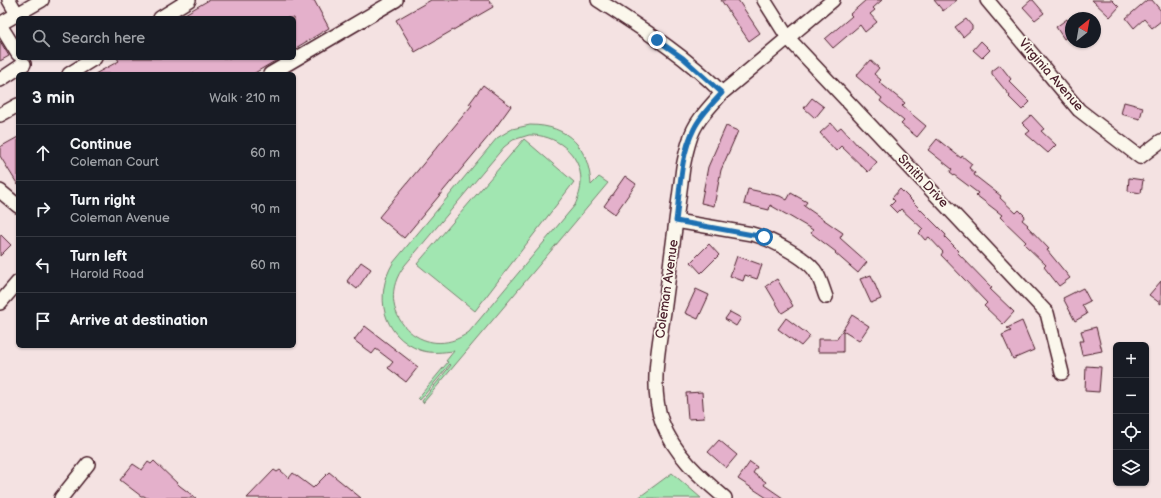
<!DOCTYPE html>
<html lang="en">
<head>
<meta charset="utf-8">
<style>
	:root { --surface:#171b24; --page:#242831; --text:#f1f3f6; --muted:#9ea1a6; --line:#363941 }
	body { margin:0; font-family:"Balsamiq Sans",sans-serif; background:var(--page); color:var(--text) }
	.controls { position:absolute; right:12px; bottom:12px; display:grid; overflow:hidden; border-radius:6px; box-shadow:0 1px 3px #0004 }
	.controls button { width:36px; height:36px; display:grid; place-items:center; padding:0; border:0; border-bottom:1px solid var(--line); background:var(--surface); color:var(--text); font:20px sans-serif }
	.compass { position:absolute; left:1065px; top:12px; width:36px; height:36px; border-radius:50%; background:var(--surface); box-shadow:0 1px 3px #0004; rotate:31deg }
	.stop { position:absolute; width:12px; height:12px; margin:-9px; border:3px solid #1f6fb2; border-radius:50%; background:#fff }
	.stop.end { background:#1f6fb2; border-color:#fff; box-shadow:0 1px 4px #0008 }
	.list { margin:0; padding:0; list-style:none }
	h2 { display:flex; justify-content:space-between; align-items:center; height:52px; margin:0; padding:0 16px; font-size:17px }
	h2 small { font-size:13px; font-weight:400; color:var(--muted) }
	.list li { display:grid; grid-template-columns:26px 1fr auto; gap:12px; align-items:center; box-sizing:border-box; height:56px; padding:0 16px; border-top:1px solid var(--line) }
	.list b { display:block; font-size:15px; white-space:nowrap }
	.list p { margin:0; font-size:13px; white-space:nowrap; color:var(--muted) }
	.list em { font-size:13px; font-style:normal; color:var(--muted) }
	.icon { flex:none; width:22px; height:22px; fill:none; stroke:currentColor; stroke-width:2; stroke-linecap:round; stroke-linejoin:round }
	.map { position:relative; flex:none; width:1161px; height:498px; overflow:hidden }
	.search { position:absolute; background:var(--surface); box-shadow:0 1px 3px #0004; left:16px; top:16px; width:280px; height:44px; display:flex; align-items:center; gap:10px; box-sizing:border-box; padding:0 14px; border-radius:6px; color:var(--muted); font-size:15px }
	.panel { position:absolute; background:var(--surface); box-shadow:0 1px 3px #0004; left:16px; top:72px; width:280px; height:276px; border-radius:6px }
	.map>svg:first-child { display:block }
</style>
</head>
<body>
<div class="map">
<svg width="1161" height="498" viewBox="0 0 1161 498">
	<rect width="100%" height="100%" fill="#f4e2e2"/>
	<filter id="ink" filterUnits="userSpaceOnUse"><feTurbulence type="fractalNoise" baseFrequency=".025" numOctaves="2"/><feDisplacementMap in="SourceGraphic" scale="8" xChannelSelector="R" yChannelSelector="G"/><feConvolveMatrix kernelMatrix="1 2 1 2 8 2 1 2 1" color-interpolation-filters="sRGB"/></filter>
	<g filter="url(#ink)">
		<path fill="#a1e6b1" stroke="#76826e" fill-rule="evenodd" d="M530,125C569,125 589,148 591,185L599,177L608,183L423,403L422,401L451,365L450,364L420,400L418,398L448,362L446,361L454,351C443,352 431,354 420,350C382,336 374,295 393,263L497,138L512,129ZM529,135C555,134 581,153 581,181C581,190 578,198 575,205L469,332C424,366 369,311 405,265L504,147L513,140Z
			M524,139L574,182L475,311L417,264Z
			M672,473L701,498H638Z"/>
		<path fill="#e4b0cb" stroke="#4a1f2b" d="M209,0H314L329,28L294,49V18H178Z
			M431,0H489L493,7L415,52L396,20Z
			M721,0H738L760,33L749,41Z
			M866,0H882L873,8L875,10L870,14L877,22L865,32L860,25L833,48L825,39L852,16L850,14Z
			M934,0H957L943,11Z
			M1031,0H1033L1044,13L1035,20L1023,7Z
			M1092,0H1112L1119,7L1110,17Z
			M1147,0H1152L1161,11V21L1152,28L1144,19L1134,28L1126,18Z
			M966,19L972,26V29L963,37L955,27Z
			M1067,19L1071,26V34L1064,39L1056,27Z
			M0,41L9,56L0,61Z
			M981,41L990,50L982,58L973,50Z
			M117,58H280L253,74H95L119,61Z
			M870,60L879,68L874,74L881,80L879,82L905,103L902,106L926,126L917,137L901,124L904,121L880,101L882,98L856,76Z
			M1000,65L1011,79L1009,81L1030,102L1022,110L1009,97L1010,96L992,74V71Z
			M483,85L511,106L493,131L404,238L379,217L472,105L469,104Z
			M812,98L824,107L815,118L804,108Z
			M1124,102L1143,107L1140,119L1121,114Z
			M1031,115L1044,129L1041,131L1056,145L1048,153L1026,134L1030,131L1022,123Z
			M831,123L837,130L841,127L858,146V145L877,162L868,172L841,146L836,151L820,133Z
			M726,126L738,131L721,170L714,206L701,203L708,167Z
			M18,137V185L0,156V147Z
			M937,139L961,158L962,156L972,164L969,168L975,173L974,175L1001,196L1000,198L1016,213L1019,210L1025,216L1022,220L1028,225L1027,226L1049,249L1047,250L1070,278L1059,286L1044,267L1046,265L1024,244L1026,242L1000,217L1002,215L976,195L978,193L950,172L952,169L928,150Z
			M625,176L636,184L615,214L604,206Z
			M1129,178L1143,180L1141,193L1128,191Z
			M748,189L780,196L787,200L791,193L807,202L804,206L843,233L840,238L867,262L858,273L835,253L836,252L811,233L813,230L770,205L769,210L744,204Z
			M900,189L946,235L945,237L959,251L957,252L992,288L990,289L1014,312L1003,324L984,306L987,303L941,255L943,252L929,237L925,240L919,233L923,229L901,209L897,213L890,206L895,201L892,198Z
			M0,234L11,245L0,256Z
			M709,244L719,255L701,273L691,262Z
			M737,256L762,265L757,279L745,275L743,281L730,276Z
			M361,262L371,269L357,289L347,281Z
			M871,275L881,299L871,303L860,279Z
			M777,279L793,306L782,313L766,286Z
			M1161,281V304L1149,295Z
			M1083,288L1090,301L1082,305L1087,314L1075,321L1063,298Z
			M696,289L709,295L698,319L685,313Z
			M730,312L741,318L736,326L725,319Z
			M852,315L869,326L859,341L843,331V352H818V339H837Z
			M786,318L810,336L801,346L778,329Z
			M1022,321L1034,350L1013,359L1002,335L1011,331L1007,328Z
			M365,326L418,367L406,382L388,368L393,362L376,349L372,354L354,340Z
			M1096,327L1102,351L1082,355L1079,341H1084L1081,331Z
			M1086,366L1101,367L1099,392L1085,391Z
			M702,392L704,418L688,419L686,393Z
			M719,440L737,455L726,468L708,452Z
			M154,461L180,486L196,498H147L144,496H141L120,480L133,464L142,470L148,462L151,464Z
			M750,462L757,467L753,473L766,482L764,485L783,498H767L738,479Z
			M274,470L277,472L280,470L289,478L293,473L313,488L329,472L361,498H247Z"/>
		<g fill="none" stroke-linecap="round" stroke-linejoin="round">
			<defs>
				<path id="minor" d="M9,0L17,14
					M598,0C641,28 686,56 722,93
					M764,0L788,38L1047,313L1062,373
					M987,0L1079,110L1140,157L1161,141
					M160,18L189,0
					M0,24L42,0
					M0,25L18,54
					M69,74L95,58
					M270,74L396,0
					M0,80L24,64
					M0,115L18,105
					M0,191L18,206
					M676,221L752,234C768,238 809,258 817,274C821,281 823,289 826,297
					M0,303L18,282
					M61,498L88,464
					M725,498C700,477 674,454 662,422C649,385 660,342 665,305C671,259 677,213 683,167C685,157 687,148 690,139C695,121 710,107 722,93L833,0"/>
			</defs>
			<use href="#minor" stroke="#4a1f2b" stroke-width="16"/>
			<use href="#minor" stroke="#fbf7ec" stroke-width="13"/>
		</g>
	</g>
	<g fill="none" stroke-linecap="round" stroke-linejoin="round" filter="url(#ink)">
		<path stroke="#1f6fb2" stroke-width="5" d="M657,40L683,58L722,93C712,104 700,116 694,129C680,156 680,192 676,221L764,237"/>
	</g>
	<g text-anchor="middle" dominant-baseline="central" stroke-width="3.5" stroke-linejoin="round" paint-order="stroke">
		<g font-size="13" fill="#4a1f2b" stroke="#fbf7ec">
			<text transform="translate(1051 75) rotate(49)">Virginia Avenue</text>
			<text transform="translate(923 181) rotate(47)">Smith Drive</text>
			<text transform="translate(667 289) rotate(-82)">Coleman Avenue</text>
		</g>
	</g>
</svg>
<div class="controls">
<button>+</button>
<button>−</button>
<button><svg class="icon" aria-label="locate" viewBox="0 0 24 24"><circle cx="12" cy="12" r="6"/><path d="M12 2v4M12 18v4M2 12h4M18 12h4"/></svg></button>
<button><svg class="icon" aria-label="layers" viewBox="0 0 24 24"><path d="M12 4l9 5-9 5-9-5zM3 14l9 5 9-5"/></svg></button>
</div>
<svg class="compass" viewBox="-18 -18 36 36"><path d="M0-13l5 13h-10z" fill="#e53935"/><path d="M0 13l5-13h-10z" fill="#9ea1a6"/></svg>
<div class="stop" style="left:764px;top:237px"></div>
<div class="stop end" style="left:657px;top:40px"></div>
<div class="search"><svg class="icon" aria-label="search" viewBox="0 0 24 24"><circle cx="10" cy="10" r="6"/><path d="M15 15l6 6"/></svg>Search here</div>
<section class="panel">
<h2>3 min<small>Walk · 210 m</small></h2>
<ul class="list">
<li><svg class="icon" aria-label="ahead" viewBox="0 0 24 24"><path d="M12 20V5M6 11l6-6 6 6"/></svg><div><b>Continue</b><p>Coleman Court</p></div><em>60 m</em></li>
<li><svg class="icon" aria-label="right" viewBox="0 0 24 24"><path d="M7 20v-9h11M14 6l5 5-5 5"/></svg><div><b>Turn right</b><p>Coleman Avenue</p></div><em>90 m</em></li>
<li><svg class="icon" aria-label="left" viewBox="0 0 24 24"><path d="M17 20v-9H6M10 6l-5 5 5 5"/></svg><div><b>Turn left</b><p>Harold Road</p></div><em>60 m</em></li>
<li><svg class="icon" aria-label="arrive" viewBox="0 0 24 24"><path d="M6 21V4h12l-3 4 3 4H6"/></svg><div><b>Arrive at destination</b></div></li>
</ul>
</section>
</div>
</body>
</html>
